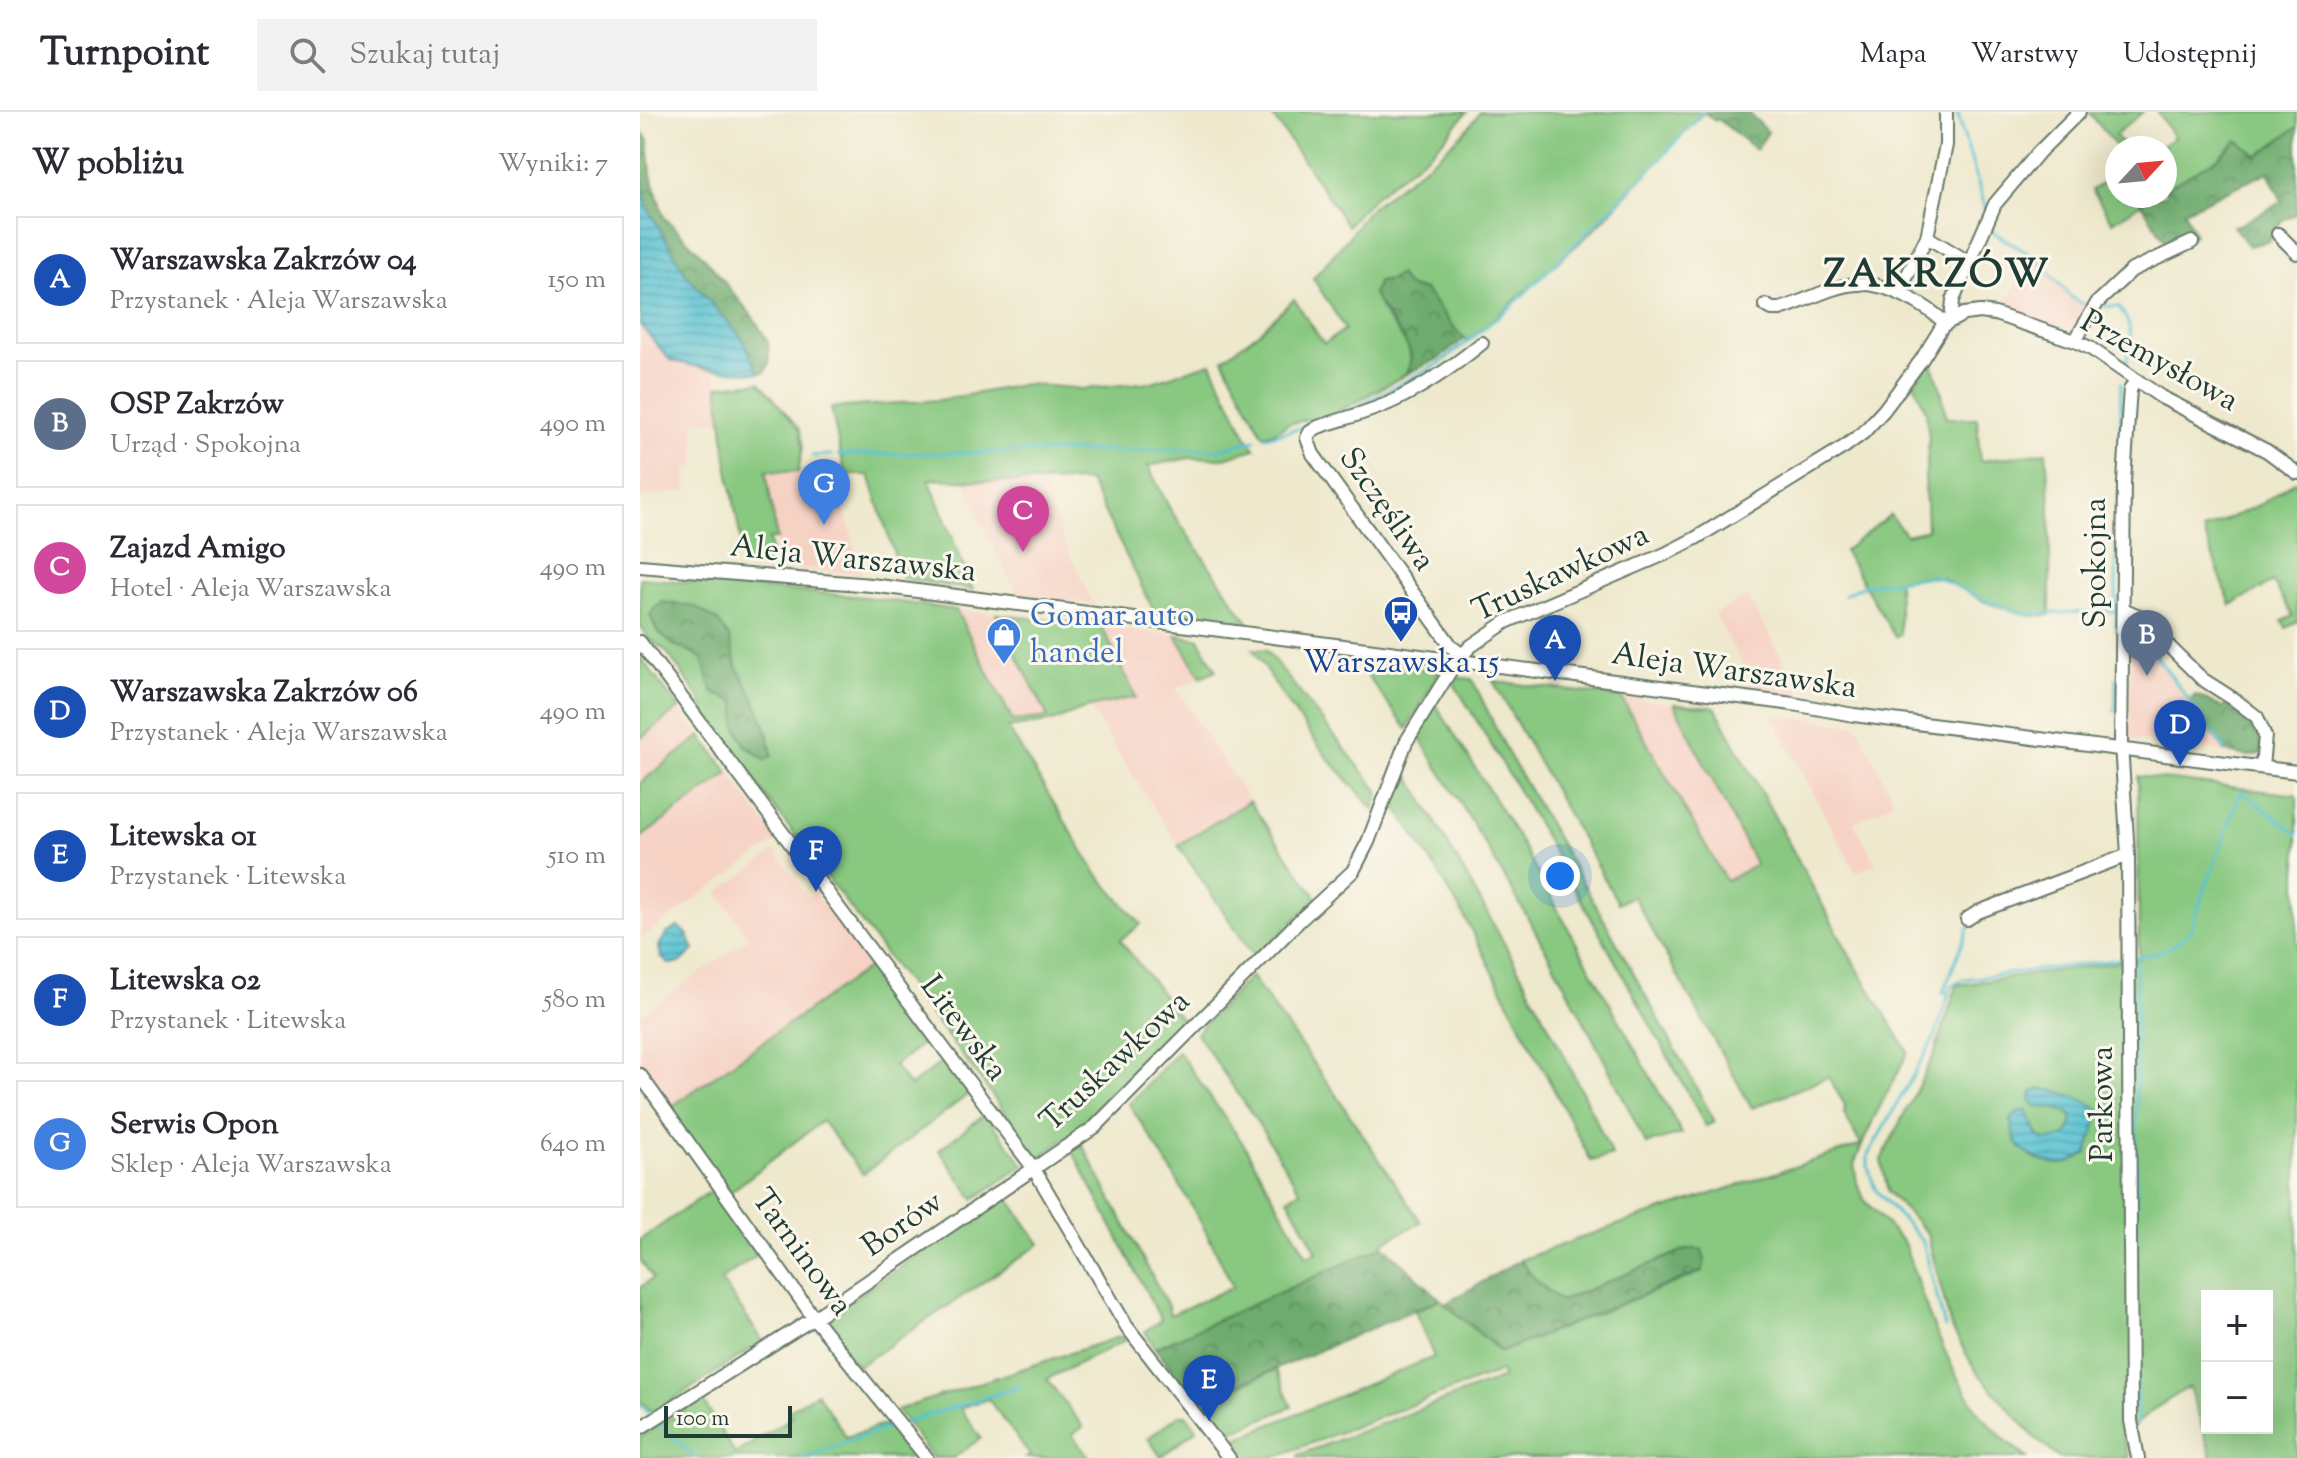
<!DOCTYPE html>
<html lang="pl">
<head>
<meta charset="utf-8">
<style>
	:root { --surface:#fff; --page:#f2f2f3; --text:#2b2b33; --muted:#7c7c81; --line:#e1e1e2; --accent:#2563eb }
	body { margin:0; font-family:"Sorts Mill Goudy",serif; background:var(--page); color:var(--text) }
	.controls { position:absolute; right:24px; bottom:24px; display:grid; overflow:hidden; border-radius:0px; box-shadow:0 8px 32px #0002 }
	.controls button { width:72px; height:72px; display:grid; place-items:center; padding:0; border:0; border-bottom:2px solid var(--line); background:var(--surface); color:var(--text); font:40px sans-serif }
	.compass { position:absolute; left:1465px; top:24px; width:72px; height:72px; border-radius:50%; background:var(--surface); box-shadow:0 8px 32px #0002; rotate:64deg }
	.scale { position:absolute; left:24px; bottom:20px; width:128px; box-sizing:border-box; padding-left:8px; border:4px solid #1f3d34; border-top:0; font-size:22px; line-height:28px; white-space:nowrap; color:#1f3d34; -webkit-text-stroke:6px #fbf7ec; paint-order:stroke }
	.you { position:absolute; left:920px; top:764px; width:28px; height:28px; margin:-20px; border:6px solid #fff; border-radius:50%; background:#1a73e8; box-shadow:0 0 0 12px #1a73e833 }
	.badge { display:grid; place-items:center; width:52px; height:52px; border-radius:50%; background:var(--accent); color:#fff; font-size:26px; font-weight:700 }
	.pin { position:absolute; translate:-50% -66px; filter:drop-shadow(0 2px 4px #0008) }
	.pin::after { content:''; position:absolute; top:42px; width:28px; height:24px; background:inherit; clip-path:polygon(0 0,100% 0,50% 100%) }
	.list { margin:0; padding:0; list-style:none }
	h2 { display:flex; justify-content:space-between; align-items:center; height:104px; margin:0; padding:0 32px; font-size:34px }
	h2 small { font-size:26px; font-weight:400; color:var(--muted) }
	.list li { display:grid; grid-template-columns:52px 1fr auto; gap:24px; align-items:center; box-sizing:border-box; height:128px; margin:0 16px 16px; padding:0 16px; border:2px solid var(--line); border-radius:0px }
	.list b { display:block; font-size:30px; white-space:nowrap }
	.list p { margin:0; font-size:26px; white-space:nowrap; color:var(--muted) }
	.list em { font-size:26px; font-style:normal; color:var(--muted) }
	.icon { flex:none; width:44px; height:44px; fill:none; stroke:currentColor; stroke-width:2; stroke-linecap:round; stroke-linejoin:round }
	.map { position:relative; flex:none; width:1657px; height:1346px; overflow:hidden }
	header { display:flex; align-items:center; gap:48px; box-sizing:border-box; height:112px; padding:0 40px; background:var(--surface); border-bottom:2px solid var(--line) }
	header strong { font-size:38px }
	nav { display:flex; gap:44px; margin-inline-start:auto; font-size:28px }
	.search { width:560px; height:72px; background:var(--page); display:flex; align-items:center; gap:20px; box-sizing:border-box; padding:0 28px; border-radius:0px; color:var(--muted); font-size:30px }
	main { display:flex }
	aside { flex:1; background:var(--surface) }
	.map>svg:first-child { display:block }
</style>
</head>
<body>
<header>
<strong>Turnpoint</strong>
<div class="search"><svg class="icon" aria-label="search" viewBox="0 0 24 24"><circle cx="10" cy="10" r="6"/><path d="M15 15l6 6"/></svg>Szukaj tutaj</div>
<nav><a>Mapa</a><a>Warstwy</a><a>Udostępnij</a></nav>
</header>
<main>
<aside>
<h2>W pobliżu<small>Wyniki: 7</small></h2>
<ul class="list">
<li><span class="badge" style="background:#1a4fb4">A</span><div><b>Warszawska Zakrzów 04</b><p>Przystanek · Aleja Warszawska</p></div><em>150 m</em></li>
<li><span class="badge" style="background:#5c6f8a">B</span><div><b>OSP Zakrzów</b><p>Urząd · Spokojna</p></div><em>490 m</em></li>
<li><span class="badge" style="background:#d1479c">C</span><div><b>Zajazd Amigo</b><p>Hotel · Aleja Warszawska</p></div><em>490 m</em></li>
<li><span class="badge" style="background:#1a4fb4">D</span><div><b>Warszawska Zakrzów 06</b><p>Przystanek · Aleja Warszawska</p></div><em>490 m</em></li>
<li><span class="badge" style="background:#1a4fb4">E</span><div><b>Litewska 01</b><p>Przystanek · Litewska</p></div><em>510 m</em></li>
<li><span class="badge" style="background:#1a4fb4">F</span><div><b>Litewska 02</b><p>Przystanek · Litewska</p></div><em>580 m</em></li>
<li><span class="badge" style="background:#3f7fe0">G</span><div><b>Serwis Opon</b><p>Sklep · Aleja Warszawska</p></div><em>640 m</em></li>
</ul>
</aside>
<div class="map">
<svg width="1657" height="1346" viewBox="0 0 1657 1346">
	<defs>
		<pattern id="forest-crowns" width="20" height="18" patternUnits="userSpaceOnUse" patternTransform="scale(2)"><rect width="20" height="18" fill="#6eac6e"/><path d="M2 6a3 3 0 1 1 6 0M12 15a3 3 0 1 1 6 0" fill="none" stroke="#5a8d5b"/></pattern>
		<pattern id="water-rules" width="6" height="5" patternUnits="userSpaceOnUse" patternTransform="scale(2)"><rect width="6" height="5" fill="#56c1d2"/><path d="M0 2.5h6" fill="none" stroke="#479eab"/></pattern>
	</defs>
	<rect width="100%" height="100%" fill="#fbf7ec"/>
	<filter id="ink" filterUnits="userSpaceOnUse"><feTurbulence type="fractalNoise" baseFrequency=".0125" numOctaves="2"/><feDisplacementMap in="SourceGraphic" scale="16" xChannelSelector="R" yChannelSelector="G"/><feConvolveMatrix kernelMatrix="1 2 1 2 8 2 1 2 1" color-interpolation-filters="sRGB"/></filter>
	<filter id="wash" filterUnits="userSpaceOnUse"><feTurbulence type="fractalNoise" baseFrequency=".006" numOctaves="4" result="noise"/><feDisplacementMap in="SourceGraphic" scale="32" xChannelSelector="R" yChannelSelector="G"/><feGaussianBlur stdDeviation="1.8" result="paint"/><feColorMatrix in="noise" values="0 0 0 0 0 0 0 0 0 0 0 0 0 0 0 0 0 1.4 0 .05"/><feComposite in="paint" operator="in"/></filter>
	<g filter="url(#wash)">
		<rect width="100%" height="100%" fill="#eee8cc"/>
		<path fill="#f6d2c5" d="M1392,145L1430,185L1449,196L1434,221L1362,197Z
			M0,216H3L30,248L76,258L82,309L55,308V355L46,356L47,379L0,385Z
			M126,359L195,362L222,462L141,455Z
			M325,369L403,370L421,423L453,492L377,482L347,422Z
			M1107,484L1134,532L1164,585L1119,580L1074,502Z
			M316,498L356,502L408,606L373,609Z
			M1492,514L1549,590L1586,640L1489,627Z
			M462,515L536,523L561,565L536,576L609,689L538,733L449,595L495,584Z
			M981,585L1034,592L1116,753L1086,769Z
			M39,596L61,624L0,671V627Z
			M1131,602L1217,613L1254,689L1214,711L1236,751L1216,761Z
			M89,661L138,728L0,827V726Z
			M135,739L168,785L174,781L232,853L28,997L0,958V903L109,826L78,781Z"/>
		<path fill="#88c880" stroke="#54825a" stroke-width="2" fill-rule="evenodd" d="M630,0H827C816,13 805,27 793,38C764,63 731,82 708,114Z
			M840,0H1064L955,117L828,230C810,214 799,194 783,177C766,178 758,166 738,170C738,179 737,189 740,196C753,220 782,235 765,263L683,308H665L648,312L635,320L623,323L583,247L618,221L654,187L684,232L705,217L673,166L708,126L727,99L800,42L826,18Z
			M1449,0H1503L1475,23L1485,35L1482,36L1475,33Z
			M1518,0H1657V15L1618,44L1597,28L1578,46L1525,77V36H1518L1534,26Z
			M1477,60V84H1512L1473,110L1452,78Z
			M1291,249L1301,277L1306,306H1337L1340,349L1406,340L1410,390V503L1390,504L1345,490L1302,466L1278,465L1258,468L1260,522L1255,525L1204,439L1250,403L1266,423L1287,418L1285,367L1289,328L1286,299L1274,271Z
			M571,251L607,325L615,337L584,346H550L508,354L530,397L610,513L514,499L449,369L371,370L289,367L333,478L262,466L229,363H205L191,296L300,288L387,272L442,277L512,270Z
			M120,270L160,318L163,335L158,360L126,359L137,427H129L133,454L105,452L88,357L78,274Z
			M1655,369L1657,371V510L1646,516L1642,509L1653,504L1633,470L1591,493L1563,418L1621,392Z
			M0,466L225,485L316,498L373,609L408,605L356,502L462,515L496,585L449,595L414,609L368,616L457,762L501,812L480,828L547,914L448,1011L397,1047L349,979L67,607L61,588L26,539L8,526L0,514Z
			M536,523L559,527L576,558L561,565Z
			M613,537L626,538L739,680L734,697L686,644L642,583Z
			M0,545L39,596L0,627Z
			M716,549L800,559L767,617Z
			M810,565L832,567L869,643L963,806L1075,1010L1066,1014C983,863 901,712 810,565Z
			M853,569L981,585L1086,769L1116,753L1034,592L1075,595L1215,853L1268,940L1233,1008L1222,1033L1214,1052L1217,1071L1225,1089L1264,1131L1291,1209L1315,1261L1338,1300L1364,1327L1387,1346H659L658,1343L863,1266L861,1259L632,1346H596L586,1334L588,1330L794,1245L775,1199L800,1187L861,1240L1062,1160L1047,1137L921,1189L892,1165L880,1148L977,1113L1221,1033L1204,1002L1205,993L1188,965L1112,996L993,784L978,791Z
			M795,591L876,722L1042,1022L1006,1032C938,892 863,755 778,624Z
			M61,624L89,661L0,726V671Z
			M763,653C836,781 911,909 972,1043L951,1049L826,808L800,763L751,687Z
			M1498,664L1657,683V1346H1572L1549,1275L1511,1299L1483,1325L1489,1346H1419L1394,1325L1336,1259L1311,1215L1287,1121L1248,1080L1241,1048L1294,943L1317,873L1499,847ZM1567,1184H1627V1316H1567Z
			M609,689L677,786L615,846L538,733Z
			M232,853L288,927L254,954L270,974L305,948L330,981L223,1062L182,1009L89,1081L28,997Z
			M611,864L694,980L781,1110L742,1131L744,1134L515,1236L505,1219L521,1208L432,1038L442,1032L528,1194L530,1203L593,1175C564,1110 528,1051 489,992L538,939L604,1033L667,1144L677,1140L648,1086L660,1079L614,1005L556,921Z
			M345,1002L384,1053L334,1087L299,1038Z
			M75,1076L121,1140L81,1168L123,1229L13,1301L0,1288V1176L13,1166L0,1148V1128Z
			M366,1083L400,1132L217,1255L182,1208Z
			M482,1224L486,1228L407,1267L443,1315L432,1323L450,1346H386L390,1343L348,1287L320,1296L341,1326L313,1346H293L257,1298Z
			M636,1258L652,1295L588,1321L579,1320L556,1291Z
			M177,1281L206,1325L250,1311L277,1346H0V1325L62,1287L95,1342L152,1305L148,1299Z
			M539,1303H546L557,1317L521,1345L508,1326Z"/>
		<path fill="url(#forest-crowns)" stroke="#467451" stroke-width="2" d="M1064,0H1108L1128,20L1116,38L1078,7L1075,9Z
			M1657,15V101L1641,109L1629,129L1609,134L1593,114L1599,113L1642,89L1628,60L1544,99L1555,123L1530,137L1501,91L1512,84H1525V77L1578,46L1597,28L1618,44Z
			M0,17L8,28L11,63L24,105L64,145L113,205L128,229L129,250L125,260L119,261L102,226L47,164L7,95L0,58Z
			M759,162C765,174 770,178 783,177C799,193 808,212 824,227L798,247L765,263C769,257 772,252 771,245C770,231 741,198 733,182L738,170L750,168Z
			M23,490L56,495L79,510L89,525L97,555L112,582L128,621L132,644L125,648L105,633L96,613V590L73,581L62,547L54,541L33,533L17,519L10,503L14,497Z
			M1555,583C1565,585 1572,593 1583,595L1587,593L1620,621L1621,641C1610,648 1597,641 1586,640L1549,590Z
			M744,1134L800,1187L556,1291L515,1236Z
			M1047,1137H1061L1065,1148L1062,1159L861,1240L805,1192L880,1148C892,1165 904,1178 921,1189Z"/>
		<path fill="url(#water-rules)" stroke="#3a7f83" stroke-width="2" d="M0,58L7,95L47,164L102,226L119,261L67,257L30,248L0,213Z
			M38,815L47,822L54,838L40,851L29,852L21,845L19,834L26,822Z
			M1400,977C1419,978 1442,986 1458,996L1459,1001L1447,1042C1441,1044 1435,1049 1429,1051C1413,1055 1389,1046 1379,1034C1374,1027 1372,1017 1371,1008L1377,1000L1386,999C1399,1018 1392,1036 1426,1024C1446,993 1413,998 1395,994L1391,988L1392,980Z"/>
		<g fill="none" stroke-linecap="round" stroke-linejoin="round">
			<path stroke="#56c1d2" stroke-width="3" d="M1317,0L1346,98
				M1352,116L1353,120L1397,147L1432,186L1448,194
				M1464,194L1479,195C1493,214 1493,228 1486,251
				M705,301L800,251L873,193L1019,49L1062,0
				M625,325L668,314
				M1480,340L1481,271
				M198,343L580,337L615,328
				M172,344L191,343
				M1204,483L1224,473L1294,464L1345,488L1386,502L1477,499
				M1490,509L1586,638
				M1476,520V433L1478,383
				M1475,599L1476,567
				M1331,810L1303,880L1309,881L1311,874L1325,867L1482,847
				M1305,1215L1283,1130L1235,1077L1228,1055V1043L1295,925L1309,881
				M0,1293L9,1301
				M265,1310L380,1275
				M1497,1311L1496,845C1518,842 1533,837 1549,821L1601,679L1657,722
				M19,1312L56,1346
				M163,1346L254,1313"/>
		</g>
	</g>
	<g filter="url(#ink)">
		<g fill="none" stroke-linecap="round" stroke-linejoin="round">
			<defs>
				<path id="minor" d="M1638,122L1657,141
					M1287,125L1330,151
					M1262,182L1264,170L1287,125L1306,33V0
					M1125,193L1132,197H1140C1164,190 1193,173 1217,172C1244,169 1287,193 1306,212
					M1311,208L1313,188L1355,92L1399,40L1439,0
					M1435,229L1457,191L1492,158L1552,130
					M1496,268L1490,278L1489,290L1484,370L1481,632L1488,743L1491,1309L1498,1346
					M0,454L231,473L1153,592L1214,603L1657,660
					M1483,497L1497,503L1562,567L1595,588L1617,605L1625,624L1622,655
					M0,530L394,1057L487,1215L589,1346
					M822,543L812,535L673,342L667,326L670,320L678,315C702,307 726,301 749,291C782,276 814,254 842,231
					M1327,807L1338,800L1488,743
					M0,963L174,1206L287,1346
					M0,1316L174,1206L455,1015L658,810L713,759L728,730L766,630L817,548L831,534L866,510L1025,442L1056,426L1204,335L1223,321L1244,298L1282,247L1303,213L1324,202L1340,200L1355,202L1435,229L1450,236L1521,285L1627,339L1657,361"/>
			</defs>
			<use href="#minor" stroke="#677969" stroke-width="16"/>
			<use href="#minor" stroke="#fff" stroke-width="12"/>
		</g>
	</g>
	<defs>
		<symbol id="bus-pin" viewBox="-11 -11 22 30"><path d="M0 17L-7.5 6A9.5 9.5 0 1 1 7.5 6Z" fill="#1a4fb4" stroke="#fbf7ec"/><path d="M-5-6H5V4H4V6H2V4H-2V6H-4V4H-5ZM-3.5-4V0h7V-4ZM-3.5 1.2v1.5H-2V1.2ZM2 1.2v1.5H3.5V1.2Z" fill="#fff"/></symbol>
		<symbol id="shop-pin" viewBox="-11 -11 22 30"><path d="M0 17L-7.5 6A9.5 9.5 0 1 1 7.5 6Z" fill="#3f7fe0" stroke="#fbf7ec"/><path d="M-5-2.5h2.3a2.7 3.5 0 0 1 5.4 0H5L5.5 6h-11ZM-1.5-2.5h3a1.5 2.3 0 0 0-3 0Z" fill="#fff"/></symbol>
	</defs>
	<g fill-rule="evenodd">
		<use href="#bus-pin" x="741" y="481" width="40" height="54"/>
		<use href="#shop-pin" x="344" y="503" width="40" height="54"/>
	</g>
	<g text-anchor="middle" dominant-baseline="central" stroke-width="6" stroke-linejoin="round" paint-order="stroke">
		<g font-size="32" fill="#1f3d34" stroke="#fbf7ec">
			<text transform="translate(1519 250) rotate(29)">Przemysłowa</text>
			<text transform="translate(746 398) rotate(55)">Szczęśliwa</text>
			<text transform="translate(213 448) rotate(6)">Aleja Warszawska</text>
			<text transform="translate(1457 451) rotate(-90)">Spokojna</text>
			<text transform="translate(921 462) rotate(-25)">Truskawkowa</text>
			<text transform="translate(1094 560) rotate(8)">Aleja Warszawska</text>
			<text transform="translate(323 917) rotate(53)">Litewska</text>
			<text transform="translate(476 950) rotate(-43)">Truskawkowa</text>
			<text transform="translate(1464 992) rotate(-90)">Parkowa</text>
			<text transform="translate(263 1113) rotate(-35)">Borów</text>
			<text transform="translate(161 1141) rotate(54)">Tarninowa</text>
		</g>
		<g font-size="32" fill="#366cbe" stroke="#fbf7ec" text-anchor="start">
			<text x="390" y="505">Gomar auto<tspan x="390" dy="37">handel</tspan></text>
		</g>
		<g font-size="32" fill="#164399" stroke="#fbf7ec">
			<text x="761" y="552">Warszawska 15</text>
		</g>
		<g font-size="40" font-weight="bold" letter-spacing="2" fill="#1f3d34" stroke="#fbf7ec">
			<text x="1297" y="164">ZAKRZÓW</text>
		</g>
	</g>
</svg>
<div class="controls">
<button>+</button>
<button>−</button>
</div>
<svg class="compass" viewBox="-18 -18 36 36"><path d="M0-13l5 13h-10z" fill="#e53935"/><path d="M0 13l5-13h-10z" fill="#7c7c81"/></svg>
<div class="scale">100 m</div>
<div class="you"></div>
<div class="pin badge" style="left:915px;top:569px;background:#1a4fb4">A</div>
<div class="pin badge" style="left:1507px;top:564px;background:#5c6f8a">B</div>
<div class="pin badge" style="left:383px;top:440px;background:#d1479c">C</div>
<div class="pin badge" style="left:1540px;top:654px;background:#1a4fb4">D</div>
<div class="pin badge" style="left:569px;top:1309px;background:#1a4fb4">E</div>
<div class="pin badge" style="left:176px;top:780px;background:#1a4fb4">F</div>
<div class="pin badge" style="left:184px;top:413px;background:#3f7fe0">G</div>
</div>
</main>
</body>
</html>
